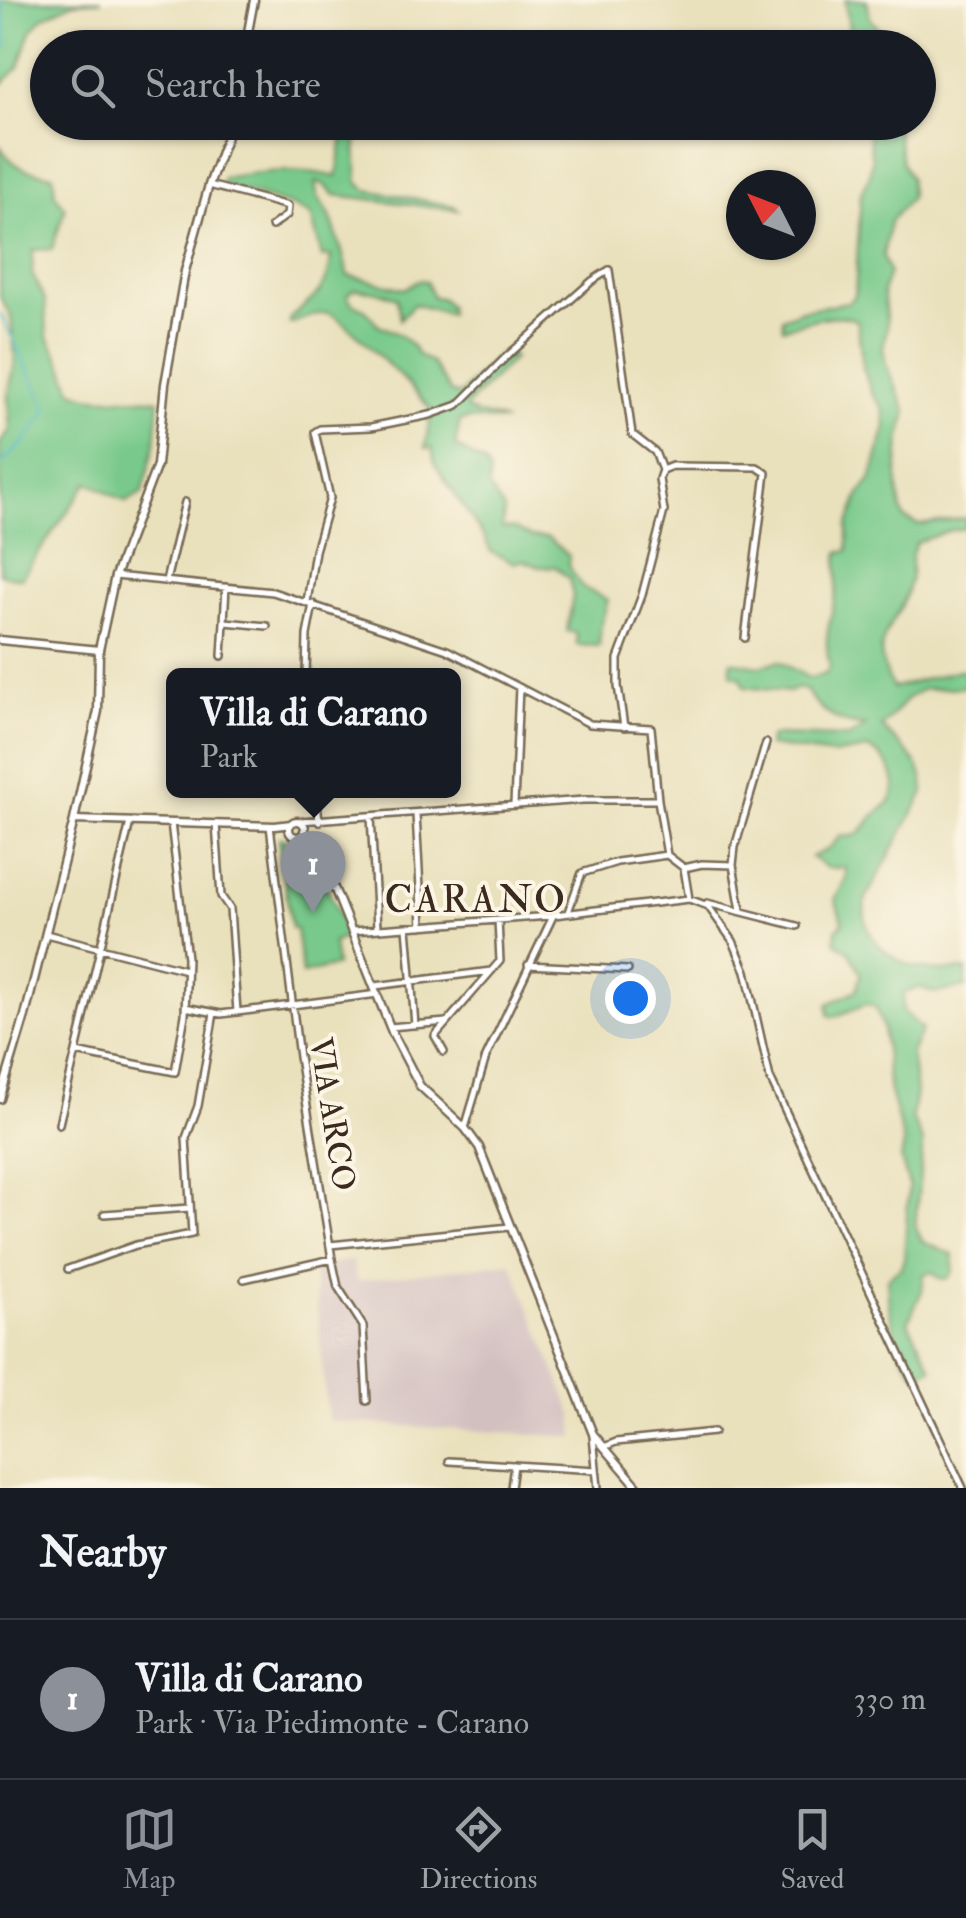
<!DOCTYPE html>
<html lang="en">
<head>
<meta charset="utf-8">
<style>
	:root { --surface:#171b24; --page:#242831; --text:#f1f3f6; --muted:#9ea1a6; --line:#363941; --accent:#8c9099 }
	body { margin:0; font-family:"IM FELL Double Pica",serif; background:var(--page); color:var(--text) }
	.compass { position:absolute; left:726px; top:170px; width:90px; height:90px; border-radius:50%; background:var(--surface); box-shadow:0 2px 8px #0004; rotate:312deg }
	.you { position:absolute; left:630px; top:998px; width:35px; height:35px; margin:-25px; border:8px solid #fff; border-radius:50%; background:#1a73e8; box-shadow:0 0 0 15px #1a73e833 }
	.badge { display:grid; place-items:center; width:65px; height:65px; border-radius:50%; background:var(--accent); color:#fff; font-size:32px; font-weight:700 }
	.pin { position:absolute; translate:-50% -82px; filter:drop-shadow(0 2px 5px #0008) }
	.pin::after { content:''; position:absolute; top:52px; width:35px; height:30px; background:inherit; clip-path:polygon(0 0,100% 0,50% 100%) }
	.popup { position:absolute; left:166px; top:668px; width:295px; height:130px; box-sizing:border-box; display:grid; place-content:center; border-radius:15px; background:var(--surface); filter:drop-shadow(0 2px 8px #0005); font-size:32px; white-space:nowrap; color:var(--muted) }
	.popup b { font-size:38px; color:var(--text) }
	.popup::after { content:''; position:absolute; left:50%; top:100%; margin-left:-20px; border:20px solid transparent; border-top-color:var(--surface) }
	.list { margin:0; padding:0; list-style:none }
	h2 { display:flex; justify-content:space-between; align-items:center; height:130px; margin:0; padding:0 40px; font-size:42px }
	h2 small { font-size:32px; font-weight:400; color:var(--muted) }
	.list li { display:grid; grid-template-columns:65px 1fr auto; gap:30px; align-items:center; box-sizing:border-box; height:160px; padding:0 40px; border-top:2px solid var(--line) }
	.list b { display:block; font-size:38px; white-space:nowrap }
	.list p { margin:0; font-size:32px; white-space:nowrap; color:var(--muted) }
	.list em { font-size:32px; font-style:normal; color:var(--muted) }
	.icon { flex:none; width:55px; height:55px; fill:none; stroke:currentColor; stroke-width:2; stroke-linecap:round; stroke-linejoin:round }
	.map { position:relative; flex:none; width:966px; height:1488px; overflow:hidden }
	.search { position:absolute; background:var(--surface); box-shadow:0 2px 8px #0004; left:30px; right:30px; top:30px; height:110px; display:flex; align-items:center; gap:25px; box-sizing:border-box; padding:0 35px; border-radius:55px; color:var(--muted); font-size:38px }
	.sheet { height:290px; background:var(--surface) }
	nav { display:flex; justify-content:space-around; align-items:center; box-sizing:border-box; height:140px; border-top:2px solid var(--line); background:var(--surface); font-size:28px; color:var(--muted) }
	nav a { display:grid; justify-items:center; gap:5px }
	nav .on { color:var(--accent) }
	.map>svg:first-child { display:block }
</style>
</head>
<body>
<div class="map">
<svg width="966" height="1488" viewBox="0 0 966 1488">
	<rect width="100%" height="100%" fill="#fcf5e5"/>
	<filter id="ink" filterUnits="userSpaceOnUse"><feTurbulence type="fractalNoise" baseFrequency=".01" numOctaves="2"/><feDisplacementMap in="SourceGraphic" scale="20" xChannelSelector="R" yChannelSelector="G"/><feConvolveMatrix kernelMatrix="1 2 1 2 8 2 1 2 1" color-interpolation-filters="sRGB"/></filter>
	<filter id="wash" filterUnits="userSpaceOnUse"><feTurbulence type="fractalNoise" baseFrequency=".0048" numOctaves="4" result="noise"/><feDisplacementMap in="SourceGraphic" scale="40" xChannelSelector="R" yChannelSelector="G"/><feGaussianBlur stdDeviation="2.25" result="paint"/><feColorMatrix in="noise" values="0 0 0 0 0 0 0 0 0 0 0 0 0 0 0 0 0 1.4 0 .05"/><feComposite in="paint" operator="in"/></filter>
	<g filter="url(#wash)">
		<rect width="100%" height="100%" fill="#e9e0bc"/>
		<path fill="#d2bfc0" d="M352,1260L357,1281L511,1262L573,1415L575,1437L328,1421L313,1268Z"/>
		<path fill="#78c98b" stroke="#5a7a54" stroke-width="2.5" d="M0,0H102L74,2L42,18L31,31L19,67L0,86Z
			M845,0H867L870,18L882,32L881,47H852Z
			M345,123H355L358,183L367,190L454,206L458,210L335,195L322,183L316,182C314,199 326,204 331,219C337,238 345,254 347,275L404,289L418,280L426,281L433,297L441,298L449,306V314L414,304L400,319L397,298L380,292L354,289L347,295L351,302L366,310L377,324L400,335L413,346L417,354L432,363L450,392L459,395L499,354L507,350L514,358L467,405L468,410C480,418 492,414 503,421L468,419L460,421L455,446L485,464L489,471V488L504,510L502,528L515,529L531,537L548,538L569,556L568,565L582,587L608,600L601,625L599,646L577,645L576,633L567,631L573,595L569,579L556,567H539L523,560L515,563L491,552L484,537L435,465L432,448H425L431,410C419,395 341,314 328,313C317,312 301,320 290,324V318C314,298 329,290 331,256L322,257L311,215L292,206L222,184L223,178C262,171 298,167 337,177Z
			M867,123H895L902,163L910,178V198L890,221L883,256L889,273L883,290L887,325L883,348L886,365L907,412C898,439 893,492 904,518L919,525L966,518V528L948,531L916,543C907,563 914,565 910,581C899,630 863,634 893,688L959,670H966V687L924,689L908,698L882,727C903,750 925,761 924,793L866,898C857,935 891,964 926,969C939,972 953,970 966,970V987L935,993L919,987L903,994V1011L922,1029L911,1053L916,1092L912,1118L923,1142L915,1227L923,1242L954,1255L953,1272L948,1279L939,1278L933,1272L924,1274L922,1291L908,1322L932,1368L917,1375C896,1357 886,1304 888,1278L901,1267L904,1259L909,1185L901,1160L904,1143L888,1084L883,1028L875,1006L866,1004L834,1017L829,1015L828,1004L857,990L861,974L850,952L835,942L837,928L843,923L835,899C841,887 849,881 845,868H827L811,857L829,849L840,836C860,838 861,831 872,818C878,812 885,808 890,801C902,781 887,755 867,749L833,755L768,746L770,738L778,735L849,737L865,726C839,725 820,712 806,690L797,688L789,692L745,687L741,677L731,674V661L759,666L779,661L809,678L826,674L830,666C822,639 831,620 836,593C838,580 836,566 839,552L848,551V526L860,494L871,480L886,426L883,408L872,394L863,368L857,321C837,310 804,322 783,328L782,318L802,310L848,302L855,296L861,193L869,178L872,160Z
			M0,146C14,169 27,171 53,175L55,194L65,208L52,249L33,250L32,274L45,300L47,335L64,367L72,390C98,404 130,394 159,400L155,444L143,492L126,502L88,482L21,578L0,574V443L10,430L8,396L15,362L11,317L0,297Z
			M279,838C317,847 334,905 348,937L333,942L336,966L302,974L296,929L291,928Z"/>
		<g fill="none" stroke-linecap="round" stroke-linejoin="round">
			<path stroke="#49b6c3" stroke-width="2.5" d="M0,54L7,45L2,0
				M0,313L48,410L22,444L0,465"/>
		</g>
	</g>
	<g filter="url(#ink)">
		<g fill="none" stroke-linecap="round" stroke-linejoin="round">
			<defs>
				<path id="minor" d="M209,185L288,206L287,215L272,226
					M115,576L273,592L447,650L590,724L651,728L658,800
					M166,581L185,502
					M307,602L315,551L330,498L315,432L320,429L371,427L430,415L458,405L505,358L592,281L609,270L632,434L655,452L662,470L672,466L757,467L766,473L745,638
					M225,622L267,626
					M222,656L226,587
					M306,676L307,635L313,604
					M624,727L618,686V659L642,595L664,511L659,479L662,470
					M316,790L319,822
					M514,805L519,687
					M416,814L422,926
					M371,816L377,928
					M300,821L584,800H658L667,855L684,868L689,899
					M216,824L221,896L230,909L237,1012
					M270,826L299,1057L332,1259L338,1287L363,1326L367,1401
					M684,868L702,864L733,865
					M707,903L797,926
					M741,910L733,865L735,847L766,743
					M568,912L582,873L617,862L667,855
					M407,927L415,1025
					M353,931L537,917L689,899L708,906L733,941L746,971L770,1078L963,1488
					M46,934L186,970
					M528,965L628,970
					M375,986L491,971
					M185,1007L221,1014L378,994
					M390,1027L446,1022
					M76,1052L175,1072L185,1015L187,958L171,823
					M444,1052L435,1036L500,961L498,920
					M59,1124L130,822
					M465,1128L486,1057L554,914
					M104,1214L190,1208
					M330,1245L510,1227
					M68,1269L136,1245L192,1234L186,1138L198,1106L214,1013
					M244,1279L332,1259
					M593,1436L598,1488
					M604,1447L616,1442L714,1432
					M449,1461L596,1470
					M511,1488L514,1465"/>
				<path id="tertiary" d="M245,48L254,0
					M0,640L99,650
					M74,820L275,826L291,824
					M289 829a8 8 0 1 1 16 0a8 8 0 1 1-16 0Z
					M304,831L335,890L392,1032L420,1086L465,1128L479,1147L593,1434L639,1488
					M0,1099L25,1016L74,820L98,711L99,650L115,576L157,465L165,384L185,271L209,185L232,122"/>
			</defs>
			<use href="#minor" stroke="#786a55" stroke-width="10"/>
			<use href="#tertiary" stroke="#786a55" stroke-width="11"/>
			<use href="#minor" stroke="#fff" stroke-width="5"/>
			<use href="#tertiary" stroke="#fff" stroke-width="6"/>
		</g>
	</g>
	<g text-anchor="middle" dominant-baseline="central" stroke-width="8" stroke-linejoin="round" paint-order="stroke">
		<g font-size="32" fill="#3b2a1e" stroke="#fcf5e5">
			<text transform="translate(332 1114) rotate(81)">VIA ARCO</text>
		</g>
		<g font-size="38" letter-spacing="2.5" fill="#3b2a1e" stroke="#fcf5e5">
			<text x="476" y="900">CARANO</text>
		</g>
	</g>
</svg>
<svg class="compass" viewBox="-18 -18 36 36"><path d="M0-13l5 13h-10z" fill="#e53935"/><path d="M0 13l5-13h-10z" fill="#9ea1a6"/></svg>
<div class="you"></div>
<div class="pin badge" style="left:313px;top:913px">1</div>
<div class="popup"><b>Villa di Carano</b>Park</div>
<div class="search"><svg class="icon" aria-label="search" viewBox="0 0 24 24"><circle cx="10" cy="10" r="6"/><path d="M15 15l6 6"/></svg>Search here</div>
</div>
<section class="sheet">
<h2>Nearby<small></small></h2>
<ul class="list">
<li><span class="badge">1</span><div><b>Villa di Carano</b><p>Park · Via Piedimonte - Carano</p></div><em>330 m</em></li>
</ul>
</section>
<nav>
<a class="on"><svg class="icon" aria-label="map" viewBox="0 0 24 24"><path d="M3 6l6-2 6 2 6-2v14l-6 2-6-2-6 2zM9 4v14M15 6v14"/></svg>Map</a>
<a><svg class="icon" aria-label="directions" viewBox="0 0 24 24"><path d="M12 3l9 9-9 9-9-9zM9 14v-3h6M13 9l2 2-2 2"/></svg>Directions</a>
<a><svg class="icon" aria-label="saved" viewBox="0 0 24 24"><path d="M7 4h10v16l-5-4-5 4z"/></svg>Saved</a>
</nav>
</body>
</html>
